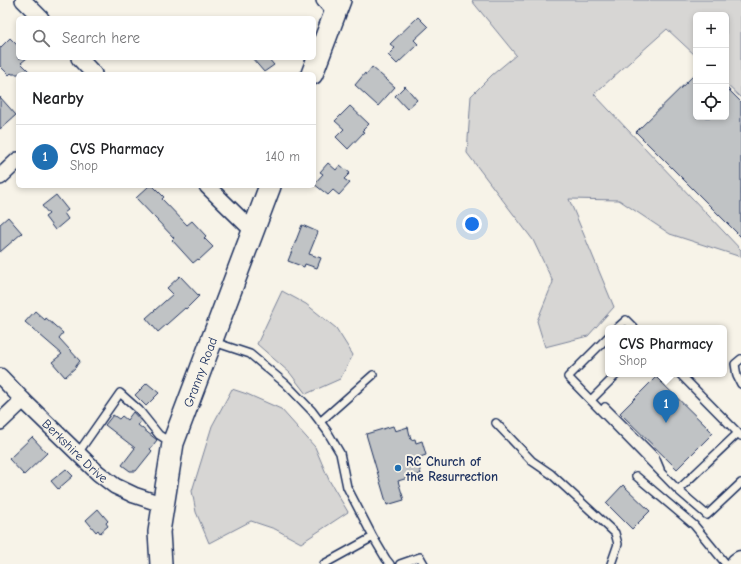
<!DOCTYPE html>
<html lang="en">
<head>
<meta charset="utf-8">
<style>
	:root { --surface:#fff; --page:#f6f6f6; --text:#202124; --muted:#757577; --line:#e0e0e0; --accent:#1f6fb2 }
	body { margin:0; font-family:"Comic Neue",sans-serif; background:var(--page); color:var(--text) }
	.controls { position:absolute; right:12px; top:12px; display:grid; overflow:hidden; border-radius:6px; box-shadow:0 2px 6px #0003 }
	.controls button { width:36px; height:36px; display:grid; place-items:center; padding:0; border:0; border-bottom:1px solid var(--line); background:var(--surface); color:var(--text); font:20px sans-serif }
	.you { position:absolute; left:472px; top:224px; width:14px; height:14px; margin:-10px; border:3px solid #fff; border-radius:50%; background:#1a73e8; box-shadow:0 0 0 6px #1a73e833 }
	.badge { display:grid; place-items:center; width:26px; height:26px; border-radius:50%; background:var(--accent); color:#fff; font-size:13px; font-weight:700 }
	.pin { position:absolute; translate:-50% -33px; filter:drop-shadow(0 1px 2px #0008) }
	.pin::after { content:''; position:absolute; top:21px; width:14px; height:12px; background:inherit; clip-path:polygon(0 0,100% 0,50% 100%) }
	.popup { position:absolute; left:605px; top:325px; width:122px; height:52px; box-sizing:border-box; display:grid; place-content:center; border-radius:6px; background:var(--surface); filter:drop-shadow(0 1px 3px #0005); font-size:13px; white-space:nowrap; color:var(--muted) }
	.popup b { font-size:15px; color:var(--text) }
	.popup::after { content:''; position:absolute; left:50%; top:100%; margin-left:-8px; border:8px solid transparent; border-top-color:var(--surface) }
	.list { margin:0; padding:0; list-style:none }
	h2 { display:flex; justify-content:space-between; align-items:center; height:52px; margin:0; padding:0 16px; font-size:17px }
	h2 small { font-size:13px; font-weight:400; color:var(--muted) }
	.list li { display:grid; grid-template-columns:26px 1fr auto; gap:12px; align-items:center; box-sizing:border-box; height:64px; padding:0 16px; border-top:1px solid var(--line) }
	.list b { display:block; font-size:15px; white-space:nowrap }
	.list p { margin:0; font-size:13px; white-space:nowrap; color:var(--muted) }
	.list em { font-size:13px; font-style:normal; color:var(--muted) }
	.icon { flex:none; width:22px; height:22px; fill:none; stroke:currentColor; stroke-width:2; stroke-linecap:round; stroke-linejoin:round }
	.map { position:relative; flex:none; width:741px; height:564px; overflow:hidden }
	.search { position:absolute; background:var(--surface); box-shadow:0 2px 6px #0003; left:16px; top:16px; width:300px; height:44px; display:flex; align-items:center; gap:10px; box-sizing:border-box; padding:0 14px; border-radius:6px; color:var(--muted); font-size:15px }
	.panel { position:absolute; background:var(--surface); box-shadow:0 2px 6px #0003; left:16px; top:72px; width:300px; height:116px; border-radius:6px }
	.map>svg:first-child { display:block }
</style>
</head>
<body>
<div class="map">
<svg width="741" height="564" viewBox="0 0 741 564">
	<rect width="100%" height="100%" fill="#f7f3e8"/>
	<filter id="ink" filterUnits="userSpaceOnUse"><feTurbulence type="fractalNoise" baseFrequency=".025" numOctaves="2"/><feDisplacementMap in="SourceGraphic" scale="8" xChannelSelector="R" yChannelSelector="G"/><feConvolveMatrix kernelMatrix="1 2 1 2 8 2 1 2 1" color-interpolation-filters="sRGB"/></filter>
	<g filter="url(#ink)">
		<path fill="#d7d6d4" stroke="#798299" d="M473,0H741V98L726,84V15H696V56L667,29L594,94L741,250V257L670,234L619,200L569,199L614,307L588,336L545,347L537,321L553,282L533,240L467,153L471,96L492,75L516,55L472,1Z
			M282,291L306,304L336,328L353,355L340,379L306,394L290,373L257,344Z
			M232,389L247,394L281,409L315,447L329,480L348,512L301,543L275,529L251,521L209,543L196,512L192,491L212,426Z"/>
		<path fill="#c0c3c5" stroke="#1b2f5e" d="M418,17L428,27L414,40L418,44L397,64L388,55L395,48L390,44Z
			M10,38L18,46V58H27L21,63L32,74H12L11,73L9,75L0,66V48Z
			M252,58H268L274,65L264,72Z
			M372,67L395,87L378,106L355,85L365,73L366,75Z
			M696,73V117H726V87L741,102V237L636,132Z
			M405,86L417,100L407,109L395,96Z
			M0,97L16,115L0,129Z
			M350,106L369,124L362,131L364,132L348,149L336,137L344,129L335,121Z
			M328,163L336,170L340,165L350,173L344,179L350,183L339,195L333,190L328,195L314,184L323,174L320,172Z
			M149,186H153L164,197L162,199L187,225L192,221L206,236L204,238L213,247L199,260L198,259L193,263L172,240L174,238L136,198Z
			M56,195L68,210L64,213L68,219L55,230L45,217L49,214L42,206Z
			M8,217L22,233L0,252V224Z
			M302,225L318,232L309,254L321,258L317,268L305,264L304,267L288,261Z
			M180,276L199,296L186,309L185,308L158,332L146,318L173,294L167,288Z
			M35,311L45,320L46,318L63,333L59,338L80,361L76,366V367L65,377L52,362L62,354L25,322Z
			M656,377L713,433L677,469L620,413Z
			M147,383L159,393L146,406L135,395Z
			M133,412L141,421L138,425L157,440L150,449L152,451L136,471H130L122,465L135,448L105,425L113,415L119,419L122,416L127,420Z
			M393,426L395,431L408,427L411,440L415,439L416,443L422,441L426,455L420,457L421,460L417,461L421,474L398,481L404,500L387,505L366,434Z
			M32,437L47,453L24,475L9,459Z
			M66,469L73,476L58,489L51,481Z
			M623,485L650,511L632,529L606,503Z
			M98,509L108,521L106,523L108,526L100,533L98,530L96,532L86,520Z"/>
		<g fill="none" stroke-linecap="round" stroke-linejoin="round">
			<defs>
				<path id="lane" d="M617,328L626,320L634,328
					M608,337L568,377L678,490L707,515L741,483
					M214,342L250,354L286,384L312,411L327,431L340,453L347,487L373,537L386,559L390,564
					M741,359L735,364L737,376L741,384
					M680,374L741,436
					M591,400L617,374
					M605,407L655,457L660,469
					M320,422L373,375
					M496,423L532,461L551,474L615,533L618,544L611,564
					M78,453L120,393L139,410L159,435L172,443
					M636,476L694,525L726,564
					M678,490L738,433
					M324,564L373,537
					M400,564L420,557L424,564"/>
				<g id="street">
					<path d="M23,0L41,18"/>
					<path d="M324,0L335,12"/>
					<path d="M79,58L94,74"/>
					<path d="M0,177L18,160"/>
					<path d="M207,186L253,231"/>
					<path id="s1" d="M0,376L23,400L98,473L115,486L134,495L164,505"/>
					<path d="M0,422L23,400"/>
				</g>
				<g id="secondary">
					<path d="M312,74L340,0"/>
					<path id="s2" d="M161,564L159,532L173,443L270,186"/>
				</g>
				<path id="primary" d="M738,564L741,562"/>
			</defs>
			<use href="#lane" stroke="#1b2f5e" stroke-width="10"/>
			<use href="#street" stroke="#1b2f5e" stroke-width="18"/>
			<use href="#secondary" stroke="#1b2f5e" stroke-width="24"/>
			<use href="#primary" stroke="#1b2f5e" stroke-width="25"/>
			<use href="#lane" stroke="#f7f3e8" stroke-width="7"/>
			<use href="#street" stroke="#f7f3e8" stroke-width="15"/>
			<use href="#secondary" stroke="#f7f3e8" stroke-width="21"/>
			<use href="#primary" stroke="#f7f3e8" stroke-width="22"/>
		</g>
	</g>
	<circle fill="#1f6fb2" stroke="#f7f3e8" stroke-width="1.5" cx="398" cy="468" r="4"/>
	<g text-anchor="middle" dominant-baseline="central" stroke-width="4" stroke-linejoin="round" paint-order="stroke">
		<g font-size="13" fill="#1b2f5e" stroke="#f7f3e8">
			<text stroke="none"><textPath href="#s2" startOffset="198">Granny Road</textPath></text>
			<text stroke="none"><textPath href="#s1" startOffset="106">Berkshire Drive</textPath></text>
		</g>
		<g font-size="13" font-weight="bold" fill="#1b2f5e" stroke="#f7f3e8" text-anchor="start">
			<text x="406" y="461">RC Church of<tspan x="406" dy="15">the Resurrection</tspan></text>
		</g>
	</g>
</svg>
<div class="controls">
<button>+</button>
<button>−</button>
<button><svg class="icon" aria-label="locate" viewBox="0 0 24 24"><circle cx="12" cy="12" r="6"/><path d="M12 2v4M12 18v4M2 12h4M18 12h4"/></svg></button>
</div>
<div class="you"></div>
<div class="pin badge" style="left:666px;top:423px">1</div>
<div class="popup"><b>CVS Pharmacy</b>Shop</div>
<div class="search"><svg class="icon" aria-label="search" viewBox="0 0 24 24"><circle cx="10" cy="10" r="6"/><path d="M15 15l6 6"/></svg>Search here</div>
<section class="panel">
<h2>Nearby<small></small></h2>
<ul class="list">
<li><span class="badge">1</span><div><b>CVS Pharmacy</b><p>Shop</p></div><em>140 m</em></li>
</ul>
</section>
</div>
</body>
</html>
